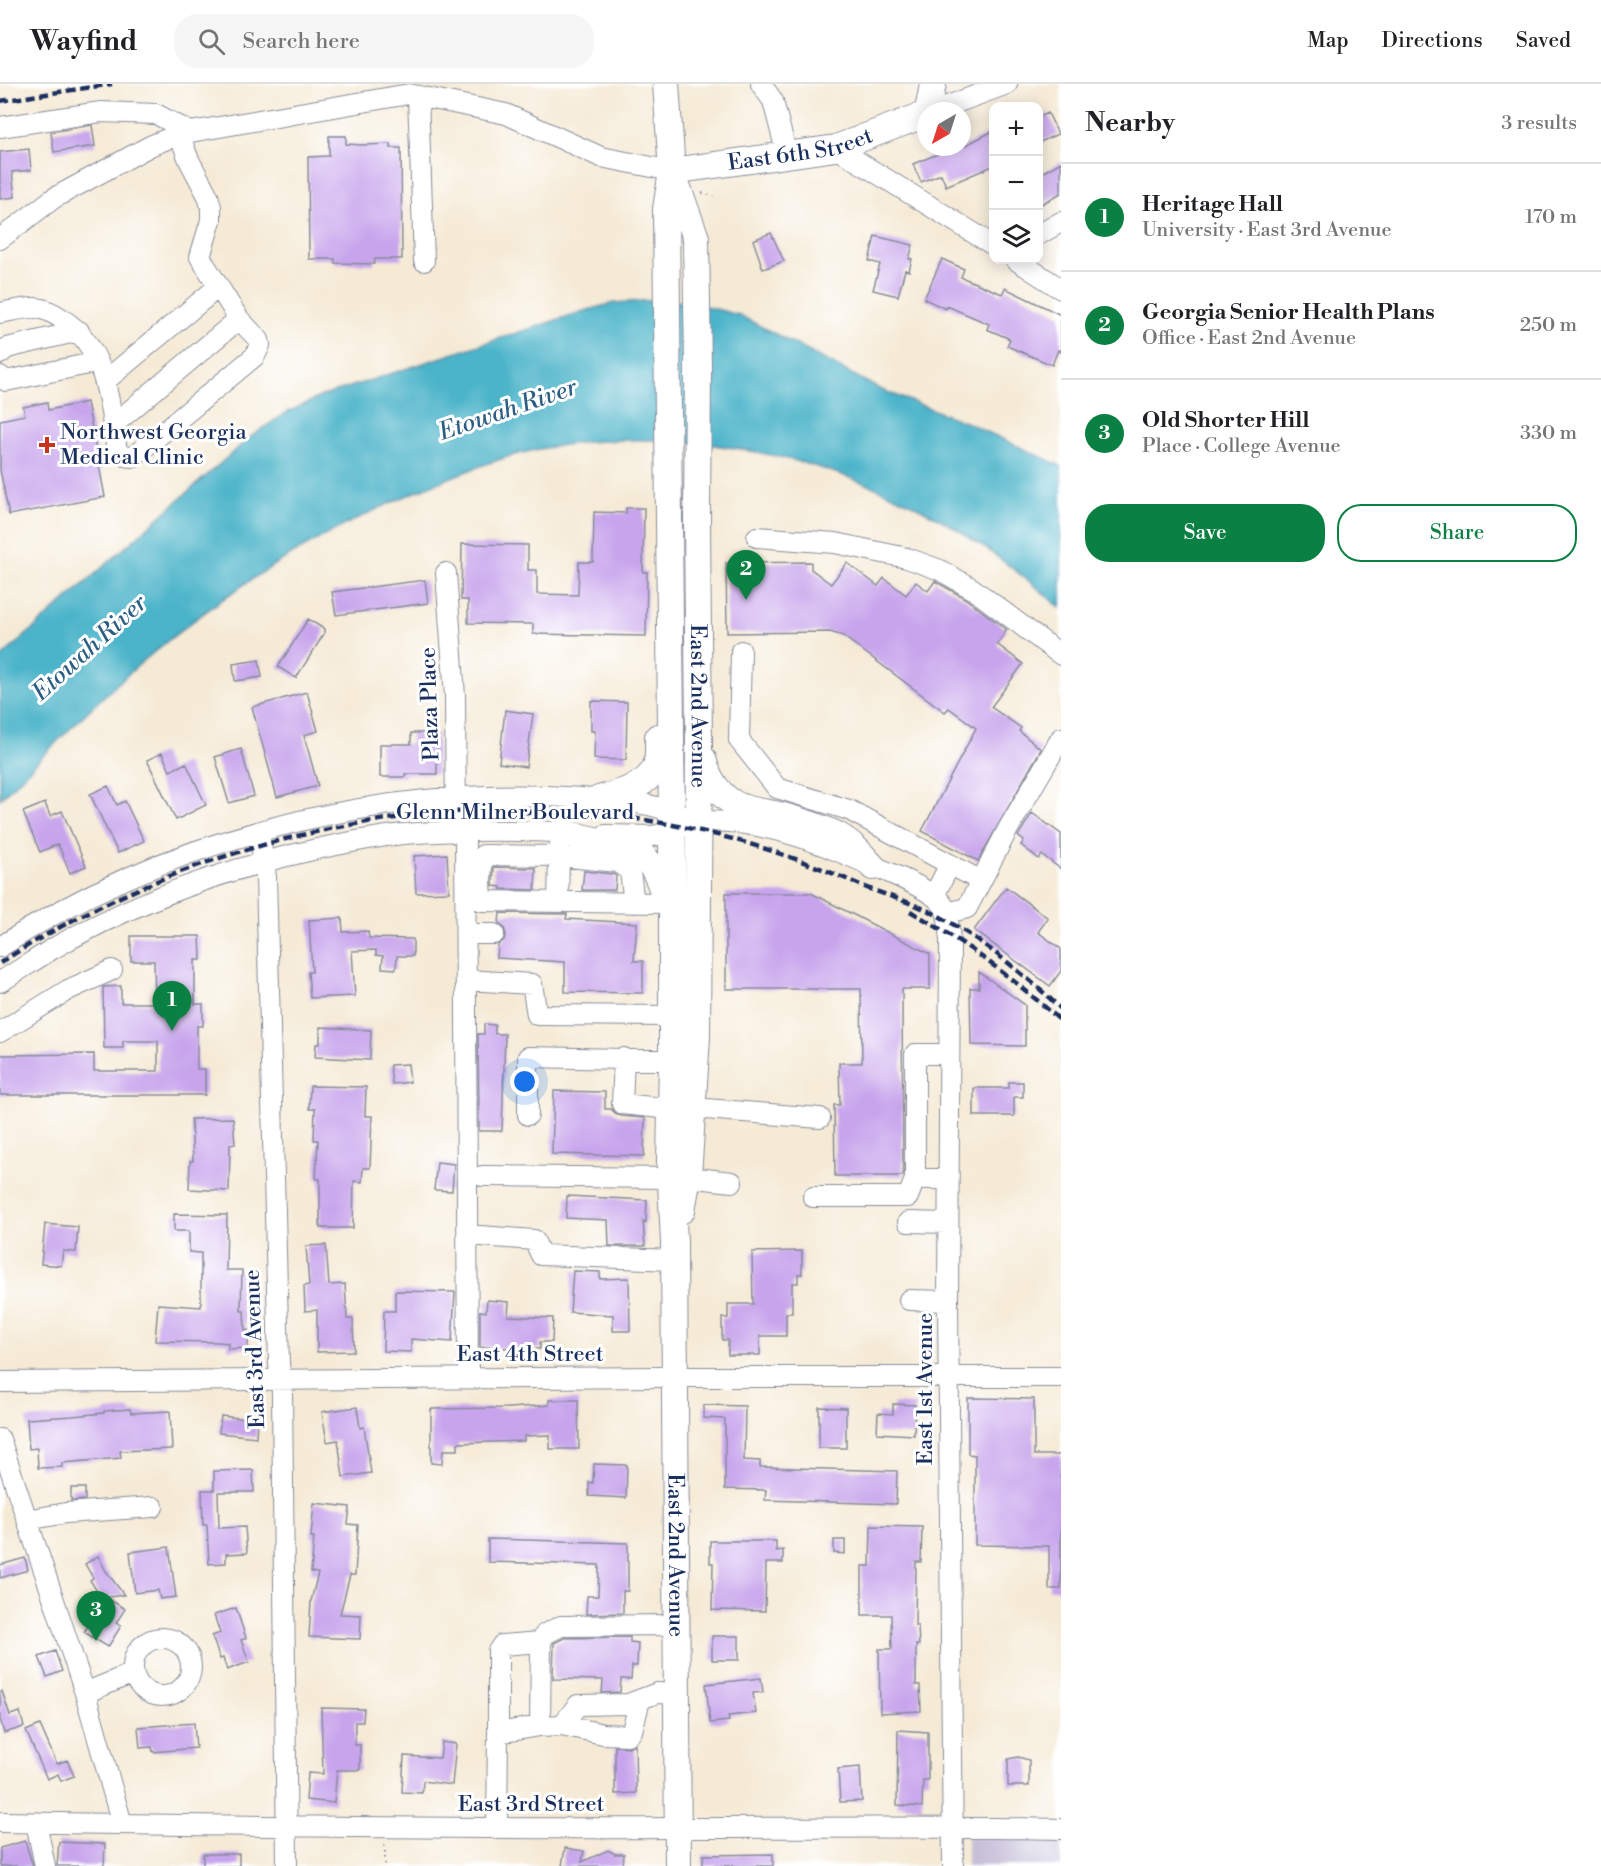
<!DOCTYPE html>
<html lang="en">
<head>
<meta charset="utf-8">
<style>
	:root { --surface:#fff; --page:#f6f6f6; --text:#202124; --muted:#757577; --line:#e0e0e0; --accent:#0b8043 }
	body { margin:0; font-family:"Libre Bodoni",serif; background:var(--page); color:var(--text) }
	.controls { position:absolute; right:18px; top:18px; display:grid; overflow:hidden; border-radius:12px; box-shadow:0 3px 15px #0003 }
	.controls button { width:54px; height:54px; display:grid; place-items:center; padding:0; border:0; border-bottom:2px solid var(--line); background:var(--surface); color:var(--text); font:30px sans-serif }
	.compass { position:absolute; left:917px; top:18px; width:54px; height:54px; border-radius:50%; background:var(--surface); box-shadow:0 3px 15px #0003; rotate:219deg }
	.you { position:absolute; left:525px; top:998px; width:21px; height:21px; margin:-15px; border:4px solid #fff; border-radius:50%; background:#1a73e8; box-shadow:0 0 0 9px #1a73e833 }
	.badge { display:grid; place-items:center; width:39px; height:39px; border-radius:50%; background:var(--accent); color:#fff; font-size:20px; font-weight:700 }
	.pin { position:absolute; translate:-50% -50px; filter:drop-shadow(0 2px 3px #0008) }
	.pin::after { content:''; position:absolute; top:32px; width:21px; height:18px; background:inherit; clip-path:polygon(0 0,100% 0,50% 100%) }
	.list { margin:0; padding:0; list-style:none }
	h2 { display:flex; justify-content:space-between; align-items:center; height:78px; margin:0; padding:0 24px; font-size:26px }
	h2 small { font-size:20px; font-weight:400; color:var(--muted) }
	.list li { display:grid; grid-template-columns:39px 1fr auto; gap:18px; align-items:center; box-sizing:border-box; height:108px; padding:0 24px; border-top:2px solid var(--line) }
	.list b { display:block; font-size:22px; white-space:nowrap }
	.list p { margin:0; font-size:20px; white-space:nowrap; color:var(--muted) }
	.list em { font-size:20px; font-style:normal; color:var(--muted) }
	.actions { display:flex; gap:12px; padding:18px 24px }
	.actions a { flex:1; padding:14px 0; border:2px solid var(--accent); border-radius:24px; text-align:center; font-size:21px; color:var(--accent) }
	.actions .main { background:var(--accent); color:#fff }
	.icon { flex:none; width:33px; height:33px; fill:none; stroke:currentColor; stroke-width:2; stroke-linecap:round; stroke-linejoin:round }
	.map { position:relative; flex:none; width:1061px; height:1782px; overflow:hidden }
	header { display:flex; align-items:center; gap:36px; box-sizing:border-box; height:84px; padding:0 30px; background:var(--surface); border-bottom:2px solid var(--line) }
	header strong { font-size:28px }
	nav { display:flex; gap:33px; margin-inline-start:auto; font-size:21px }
	.search { width:420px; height:54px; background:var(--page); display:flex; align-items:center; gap:15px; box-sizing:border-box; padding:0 21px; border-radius:24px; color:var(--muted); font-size:22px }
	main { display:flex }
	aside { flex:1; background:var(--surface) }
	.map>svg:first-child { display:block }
</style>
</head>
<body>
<header>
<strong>Wayfind</strong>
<div class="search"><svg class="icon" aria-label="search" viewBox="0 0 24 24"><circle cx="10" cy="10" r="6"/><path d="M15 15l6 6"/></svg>Search here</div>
<nav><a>Map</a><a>Directions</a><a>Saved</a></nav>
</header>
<main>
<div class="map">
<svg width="1061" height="1782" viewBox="0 0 1061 1782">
	<rect width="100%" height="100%" fill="#fff"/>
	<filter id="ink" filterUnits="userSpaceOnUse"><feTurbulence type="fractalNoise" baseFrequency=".0167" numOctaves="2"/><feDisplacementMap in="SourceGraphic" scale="12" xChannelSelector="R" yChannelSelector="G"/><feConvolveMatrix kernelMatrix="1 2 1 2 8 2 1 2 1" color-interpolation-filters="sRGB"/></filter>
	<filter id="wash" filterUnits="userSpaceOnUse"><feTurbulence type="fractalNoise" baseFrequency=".008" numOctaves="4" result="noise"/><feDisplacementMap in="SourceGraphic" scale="24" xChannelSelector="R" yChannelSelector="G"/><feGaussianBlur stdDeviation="1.35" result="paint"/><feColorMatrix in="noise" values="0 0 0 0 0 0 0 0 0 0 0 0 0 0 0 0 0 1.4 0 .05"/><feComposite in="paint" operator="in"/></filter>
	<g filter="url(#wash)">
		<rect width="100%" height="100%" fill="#f5ead5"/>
		<path fill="#c6c0d9" d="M967,1753L1061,1754V1782H967Z"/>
		<path fill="#4bb4c9" stroke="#337294" stroke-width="1.5" d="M657,216L688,218L739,231L882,306L970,340L1061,382V524C1022,490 982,459 938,434C816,366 654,336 518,370C488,378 459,390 432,401C339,439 252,489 174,552C111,601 56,659 0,715V574L249,354L284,330L322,312L584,227L614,219Z"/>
		<g id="blocks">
			<path fill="#c7a4ec" d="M1048,29L1058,50L1038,59V34Z
				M92,41L95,62L54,68L51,48Z
				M993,47V82L946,102L941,90L921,98L913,80L955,63H962Z
				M329,52H346V60L363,61L391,60V64H401L402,175H375L374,180L335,179V175H309L308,73L329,72Z
				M29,65L31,86L12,88L15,113L0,115V68Z
				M1061,78V109L1038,122V91Z
				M771,149L784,177L763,185L753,156Z
				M875,152L913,161L909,175H912L909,187L905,186L898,212L873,206L880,180L869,177Z
				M942,175L964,185L961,193L1002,210L1005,204L1061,231V268L1058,266L1052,281L1007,262L1010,255L987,245L989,240L947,222L946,225L924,215Z
				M47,318L48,326L87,318L105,413L9,431L0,386V336L25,331L23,323Z
				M626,424H644L643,488H647L646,552L533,550V540L468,539V516H461L462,460L528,461V486H537V510L578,511L579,478H593L594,428L626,429Z
				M811,478V485L831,500L847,479L878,502L884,494L906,511L916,498L928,507L935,497L966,515L1007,546L997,560L1023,580L991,623L1021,644L1019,647L1041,665L978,777L922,747L976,644L949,624L945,628L843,552L830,548L727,549L726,479Z
				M425,496L428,519L336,531L332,508Z
				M308,535L324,545V550L296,594L278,583Z
				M259,576L262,593L235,597L233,580Z
				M307,608L318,647L304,651L318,702L277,713L252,623Z
				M591,617L627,618L626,676L594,675L595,647H591Z
				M505,626L533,630L526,683L499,679Z
				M411,649H437V690H405V693H380V660H411Z
				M241,665L254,712L229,719L215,673Z
				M162,669L170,687L186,679L206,721L176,736L147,676Z
				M108,702L117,721L125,717L144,757L118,769L90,710Z
				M45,719L50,732L62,727L86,782L70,789L58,760L40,768L23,728Z
				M1032,729L1061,750V785L1042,771L1039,775L1021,761L1024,757L1018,752Z
				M447,770L449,808L416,809L414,772Z
				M494,783L536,784L535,806L501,805V803L493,802Z
				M584,787L613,790L616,792L615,806H582Z
				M1006,803L1048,834L1038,848L1061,865V887L1050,902L974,846Z
				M726,809H811L930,870V905H902L903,1092H835L834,1021H840L839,979H862L861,905H726Z
				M500,829L567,830L566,835L637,839L634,877H643V909L565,908V878L497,874L498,861L504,856L506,851L504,844L499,839Z
				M342,834L343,848L368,847L369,854L413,855V872H397L396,885L382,884L383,872L376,871V866L352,867L355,912L310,914L308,888H312L309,836Z
				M131,852H200L201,876H195V920H203V942H197V985H205V1011H0V971L94,970V987H158V957H123V964H104L103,903L121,902V919H155L154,877H131Z
				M979,888L1025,921V962L971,961L970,904H979Z
				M484,940L495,941V950H505L502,1047H479L478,950H484Z
				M320,943L371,946L370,976L315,973L316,960H320Z
				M408,980L410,998L392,1000L390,981Z
				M1009,998H1023V1013H1014V1032H974V1004H1009Z
				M310,1002L366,1003L365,1032H372L370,1084H363L362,1098L354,1097L353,1144H320V1095H316L318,1056H314L315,1025H309Z
				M554,1007L605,1008V1025H611L615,1029L621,1032L645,1034L644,1072L552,1070Z
				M233,1034L235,1060L230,1061L229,1107L189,1105L190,1077H193L191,1035Z
				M437,1078L454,1080L452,1107L434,1106Z
				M567,1112L647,1116L646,1138L643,1137L645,1162H609L608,1136L566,1134Z
				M174,1130L227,1131L226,1186H242L241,1227H244L245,1246H248V1264L228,1265V1259L218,1258L155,1257L158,1220L201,1223V1169L189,1168V1147H174Z
				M45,1140L78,1143L76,1168L63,1167L61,1182L41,1180Z
				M326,1161L329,1201L345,1200L347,1235H353L354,1267L317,1268V1226L305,1227L304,1202L309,1201L306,1162Z
				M802,1167V1190H798V1199H792V1229H786V1252H760V1271H728V1256H722V1234H728V1220H753L752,1168Z
				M573,1187L600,1188V1195L629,1194L630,1247H613V1231L570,1228Z
				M395,1207L455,1208L452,1258L411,1255V1268L383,1267L384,1227H395Z
				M487,1216L509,1218L508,1232L553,1234L552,1258H540V1265L480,1263V1227L486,1228Z
				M968,1314L1034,1315V1371H1061V1505H1049V1462L975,1461V1371L968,1370Z
				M549,1316H578L579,1365H550V1351L524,1352V1357L458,1359V1366H443L442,1380L431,1379V1325L509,1324L549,1321Z
				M893,1320L915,1321L914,1351L877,1349L878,1329L893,1330Z
				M704,1321L745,1322L744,1376L760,1377V1383L897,1387L896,1420L765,1416L766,1406L725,1405V1335L704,1334Z
				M357,1323L360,1344L364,1343L371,1389L343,1393L338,1356L327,1358L322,1328Z
				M819,1323L846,1324V1364H819Z
				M130,1325L131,1329L170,1327L172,1365L120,1367L121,1374L62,1379V1383L38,1384L37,1364L29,1365L27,1335L72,1332L104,1329V1327Z
				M221,1332L257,1336L256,1353L219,1349Z
				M594,1380L627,1381L626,1414L589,1412V1398L593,1399Z
				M253,1386L254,1408H218L219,1444L245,1443L247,1469L226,1470V1479L209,1480L207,1441H203L202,1406H214V1387Z
				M71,1404H85V1416L71,1417Z
				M314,1419L350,1423L348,1440L358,1441L355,1491H350L340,1530L361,1531L360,1555L309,1553L311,1517L318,1489L311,1488L314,1453H311Z
				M871,1442L922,1443L921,1478H916L915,1542H918L919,1561H916V1601H920L921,1627L880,1629L879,1565H892L891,1531H862V1482H870Z
				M488,1455L628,1459V1507H623V1529L586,1530L587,1512H598L599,1481L488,1478Z
				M834,1456H845V1470L834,1469Z
				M710,1457H776V1467L783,1466V1479H766L765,1527L712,1526L713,1479H710Z
				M169,1463L176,1513L160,1515L158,1506L135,1509L130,1468Z
				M98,1472L106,1487L124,1511L101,1514L90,1496L93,1494L85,1480Z
				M25,1474L28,1486L0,1494V1481Z
				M109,1515L125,1525L116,1539L121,1542L108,1563L84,1548L90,1538L97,1533Z
				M236,1524L246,1554L241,1556L249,1578L227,1586L223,1574L220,1575L212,1552L220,1549L214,1531Z
				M712,1552H739V1576H712Z
				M630,1553V1558L638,1559L637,1582H632L631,1595H621L620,1608L602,1609L603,1596L553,1595L554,1559L564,1554Z
				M55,1567L62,1587L47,1593L39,1573Z
				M761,1594L763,1608L753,1609L756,1629L728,1632L729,1637L710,1639L706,1600Z
				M2,1607L10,1631L20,1628L24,1643L4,1649L0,1635V1608Z
				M321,1624L364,1625L363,1638H355V1661H360V1686H337L334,1719L306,1716L308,1689L323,1690Z
				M194,1639L196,1664L153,1668L152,1663L140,1664L138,1643Z
				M40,1641L57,1680L67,1676L74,1692L61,1697L58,1690L47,1695L26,1647Z
				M898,1646L928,1648V1696H923L922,1723L897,1721Z
				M442,1658L456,1660L452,1701L423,1697L422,1709L402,1708L404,1672L440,1674Z
				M635,1661L636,1709L615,1710V1662L628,1663Z
				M1018,1673L1029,1676V1702H1008V1675Z
				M860,1683L862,1717L840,1718L838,1685Z
				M25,1757L33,1782H0V1764Z
				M59,1758L105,1760L104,1782H57Z
				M565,1764L584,1767L582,1778L608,1766L615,1770H624L623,1782H562Z
				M203,1770H239V1782H203Z
				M773,1770V1782H703V1771Z"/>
		</g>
	</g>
	<g filter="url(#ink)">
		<use href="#blocks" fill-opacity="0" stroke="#888c9a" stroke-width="1.5"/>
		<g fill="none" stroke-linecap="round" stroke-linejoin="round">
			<defs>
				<path id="minor" d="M761,0L773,17L787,71
					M418,12L424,177
					M934,27L1007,0
					M0,43L101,28L156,30L188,47
					M836,64L993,161
					M1038,151L1061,138
					M0,155L54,114L150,62L179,50L409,10L506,30L601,73L672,87
					M1016,176L1061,205
					M0,229C12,227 25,223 37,224C46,225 55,230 62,235C107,263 109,319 117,367C122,372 126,373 133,373L255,272L260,261L259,256L239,235L200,173L211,136V123L208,112L189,76L179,50
					M0,270L7,264L79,247
					M0,292L6,297L98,278
					M105,297L218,203
					M113,341L239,235
					M757,453L835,459L907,474L940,486L973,505L1061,571
					M446,489L455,612L456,749
					M741,567L739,656L777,704L849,726L981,797
					M259,748L266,793L279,1279L282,1309L287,1782
					M465,748L468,1294
					M605,751L654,752L685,742
					M465,794L481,795L482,817L667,819
					M481,795L483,771L559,772L560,759
					M934,812L950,780
					M558,818L559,772L617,778L630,787L634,819
					M947,829L967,824L1008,745L1061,654
					M466,850H494
					M0,863C161,757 373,702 566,713C593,715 622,716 648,721C665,724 681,733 698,736C711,738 725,737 739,739C777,744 813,756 847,771C869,781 932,803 943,821C950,831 948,844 950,856L948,1217L953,1782
					M466,896L532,900L537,931L672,932
					M0,898C18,887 36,875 54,864C136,817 225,785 317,765C345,759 374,753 403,750C459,746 519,746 576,749
					M0,948L68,906L112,886
					M624,974L622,1020L671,1025
					M693,1024L820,1034
					M528,1031V973L672,976
					M482,1092L671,1094
					M688,1093L732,1098
					M915,1095V970H949
					M813,1113H908L915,1095H948
					M908,1138L948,1139
					M467,1151L534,1156L541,1171L674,1176
					M909,1216L948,1217
					M0,1298L656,1293H1061
					M0,1355L85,1609L122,1740
					M27,1436L66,1429L153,1423
					M133 1583a29 29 0 1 1 58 0a29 29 0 1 1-58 0Z
					M85,1609L133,1589
					M562,1641L603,1650L628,1651L632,1647L640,1616
					M540,1642L562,1641L578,1621L628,1620L657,1609L677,1610
					M498,1649V1567L502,1561L541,1558
					M0,1738C226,1742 451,1745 677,1744C805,1744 933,1742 1061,1745
					M36,1738L45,1782
					M497,1743L498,1649L540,1642L541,1558L545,1550L561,1542L677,1541"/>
				<g id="major">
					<path id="s1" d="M666,0L672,87L666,125L672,747V976L670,1078L674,1158L678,1782"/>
					<path d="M928,27L933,0"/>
					<path id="s2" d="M672,87L836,64L926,30"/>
					<path id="s3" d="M673,90L696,154L698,282L697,439L699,661L697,953L688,1093L682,1126"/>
					<path d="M703,675C708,695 721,716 742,723C755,728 769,728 783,732C801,737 822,743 839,752C852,759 863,772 873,783"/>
					<path d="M599,715C618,709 647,704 656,682C659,673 658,662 658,653"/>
					<path d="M561,748L636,766C653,778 659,794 665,814"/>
				</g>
			</defs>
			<use href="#minor" stroke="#888c9a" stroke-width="22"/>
			<use href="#major" stroke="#888c9a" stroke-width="28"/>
			<path stroke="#888c9a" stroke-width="2" stroke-dasharray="1.5 4.5" stroke-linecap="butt" d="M702,109L714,112
				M385,1761V1782"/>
			<use href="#minor" stroke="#fff" stroke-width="20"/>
			<use href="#major" stroke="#fff" stroke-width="26"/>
			<path stroke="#1b2f5e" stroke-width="4.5" stroke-dasharray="9 4.5" stroke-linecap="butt" d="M0,17L112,0
				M910,827C965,858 1014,895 1061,937
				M0,879C133,792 292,740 451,728C474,727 497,728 520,728C564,728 608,730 651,737C723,749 792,771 858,800C883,811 909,817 933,829C976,851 1026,891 1061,925"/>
		</g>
	</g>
	<path fill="#c8321e" stroke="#fff" stroke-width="2" d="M44 352h6v6h6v6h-6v6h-6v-6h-6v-6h6z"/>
	<g text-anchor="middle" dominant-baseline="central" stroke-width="6" stroke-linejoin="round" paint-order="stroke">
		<g font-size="22" fill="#1b2f5e" stroke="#fff">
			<text stroke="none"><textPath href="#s2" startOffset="130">East 6th Street</textPath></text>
			<text transform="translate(430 620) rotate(-92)">Plaza Place</text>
			<text stroke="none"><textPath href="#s3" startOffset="536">East 2nd Avenue</textPath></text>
			<text x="515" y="728">Glenn Milner Boulevard</text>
			<text transform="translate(255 1265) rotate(-92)">East 3rd Avenue</text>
			<text x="530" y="1270">East 4th Street</text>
			<text transform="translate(925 1305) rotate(-90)">East 1st Avenue</text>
			<text stroke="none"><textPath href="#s1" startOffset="1472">East 2nd Avenue</textPath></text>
			<text x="531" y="1720">East 3rd Street</text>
		</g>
		<g font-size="22" fill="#1b2f5e" stroke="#fff" text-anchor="start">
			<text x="60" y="348">Northwest Georgia<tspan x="60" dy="25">Medical Clinic</tspan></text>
		</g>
		<g font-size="24" font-style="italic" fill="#2c5e83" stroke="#fff">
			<text transform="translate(508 326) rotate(-19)">Etowah River</text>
			<text transform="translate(90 564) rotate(-42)">Etowah River</text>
		</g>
	</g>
</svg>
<div class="controls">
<button>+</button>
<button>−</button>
<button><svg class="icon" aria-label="layers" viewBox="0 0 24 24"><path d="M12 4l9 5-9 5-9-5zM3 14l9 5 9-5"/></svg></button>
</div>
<svg class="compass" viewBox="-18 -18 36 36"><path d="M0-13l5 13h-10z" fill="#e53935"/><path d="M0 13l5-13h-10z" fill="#757577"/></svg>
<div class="you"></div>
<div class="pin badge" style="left:172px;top:947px">1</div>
<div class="pin badge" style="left:746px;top:516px">2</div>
<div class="pin badge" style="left:96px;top:1557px">3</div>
</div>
<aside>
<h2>Nearby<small>3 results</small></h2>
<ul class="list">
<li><span class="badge">1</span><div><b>Heritage Hall</b><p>University · East 3rd Avenue</p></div><em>170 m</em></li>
<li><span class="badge">2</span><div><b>Georgia Senior Health Plans</b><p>Office · East 2nd Avenue</p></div><em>250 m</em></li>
<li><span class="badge">3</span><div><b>Old Shorter Hill</b><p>Place · College Avenue</p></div><em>330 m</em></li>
</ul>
<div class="actions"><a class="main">Save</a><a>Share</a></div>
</aside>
</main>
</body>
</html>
